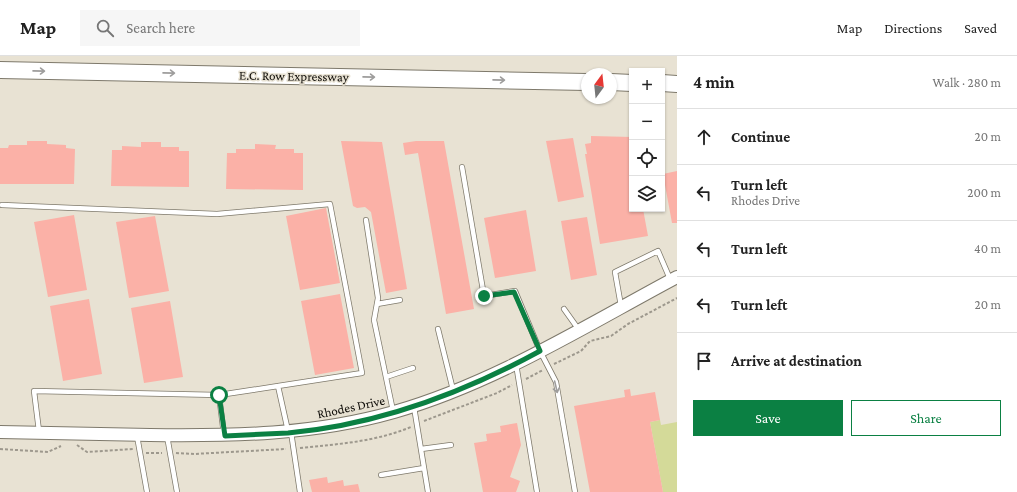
<!DOCTYPE html>
<html lang="en">
<head>
<meta charset="utf-8">
<style>
	:root { --surface:#fff; --page:#f6f6f6; --text:#222; --muted:#767676; --line:#e0e0e0; --accent:#0b8043 }
	body { margin:0; font-family:"Crimson Pro",serif; background:var(--page); color:var(--text) }
	.controls { position:absolute; right:12px; top:12px; display:grid; overflow:hidden; border-radius:0px; box-shadow:0 1px 3px #0004 }
	.controls button { width:36px; height:36px; display:grid; place-items:center; padding:0; border:0; border-bottom:1px solid var(--line); background:var(--surface); color:var(--text); font:20px sans-serif }
	.compass { position:absolute; left:581px; top:12px; width:36px; height:36px; border-radius:50%; background:var(--surface); box-shadow:0 1px 3px #0004; rotate:15deg }
	.stop { position:absolute; width:12px; height:12px; margin:-9px; border:3px solid #0b8043; border-radius:50%; background:#fff }
	.stop.end { background:#0b8043; border-color:#fff; box-shadow:0 1px 4px #0008 }
	.list { margin:0; padding:0; list-style:none }
	h2 { display:flex; justify-content:space-between; align-items:center; height:52px; margin:0; padding:0 16px; font-size:17px }
	h2 small { font-size:13px; font-weight:400; color:var(--muted) }
	.list li { display:grid; grid-template-columns:26px 1fr auto; gap:12px; align-items:center; box-sizing:border-box; height:56px; padding:0 16px; border-top:1px solid var(--line) }
	.list b { display:block; font-size:15px; white-space:nowrap }
	.list p { margin:0; font-size:13px; white-space:nowrap; color:var(--muted) }
	.list em { font-size:13px; font-style:normal; color:var(--muted) }
	.actions { display:flex; gap:8px; padding:12px 16px }
	.actions a { flex:1; padding:9px 0; border:1px solid var(--accent); border-radius:0px; text-align:center; font-size:14px; color:var(--accent) }
	.actions .main { background:var(--accent); color:#fff }
	.icon { flex:none; width:22px; height:22px; fill:none; stroke:currentColor; stroke-width:2; stroke-linecap:round; stroke-linejoin:round }
	.map { position:relative; flex:none; width:677px; height:436px; overflow:hidden }
	header { display:flex; align-items:center; gap:24px; box-sizing:border-box; height:56px; padding:0 20px; background:var(--surface); border-bottom:1px solid var(--line) }
	header strong { font-size:19px }
	nav { display:flex; gap:22px; margin-inline-start:auto; font-size:14px }
	.search { width:280px; height:36px; background:var(--page); display:flex; align-items:center; gap:10px; box-sizing:border-box; padding:0 14px; border-radius:0px; color:var(--muted); font-size:15px }
	main { display:flex }
	aside { flex:1; background:var(--surface) }
	.map>svg:first-child { display:block }
</style>
</head>
<body>
<header>
<strong>Map</strong>
<div class="search"><svg class="icon" aria-label="search" viewBox="0 0 24 24"><circle cx="10" cy="10" r="6"/><path d="M15 15l6 6"/></svg>Search here</div>
<nav><a>Map</a><a>Directions</a><a>Saved</a></nav>
</header>
<main>
<div class="map">
<svg width="677" height="436" viewBox="0 0 677 436">
	<rect width="100%" height="100%" fill="#e8e2d3"/>
	<path fill="#d4da99" d="M660,364L661,369L677,366V436H663L650,366Z"/>
	<path fill="#fbb1a7" d="M591,80L632,81V153H643L648,180L600,188L585,98H587L585,88L591,87Z
		M573,82L584,141L558,146L546,85Z
		M27,85H47V88L66,89V92L75,93L74,128H0V92H8L9,89H27Z
		M341,85L382,86L407,233L386,237L371,156L365,151L357,152L353,150Z
		M416,85H444L474,253L446,258L418,97L405,99L403,87Z
		M141,86H161V91H179V95H189V131L111,130L112,94H122V90L141,91Z
		M255,88L276,89L275,93H294V97H303V134L226,133L227,97H236V93H255Z
		M677,115V167H672L663,118Z
		M326,152L340,227L300,234L286,160Z
		M526,154L536,215L495,222L484,162Z
		M74,159L87,234L48,241L34,166Z
		M155,160L169,235L129,242L116,166Z
		M587,161L597,219L571,224L561,165Z
		M340,238L354,312L315,319L301,245Z
		M89,243L102,318L63,325L50,250Z
		M170,245L183,321L144,327L131,252Z
		M630,333L631,340L655,336L660,364L650,366L663,436H590L574,350L625,341L624,334Z
		M517,367L521,389L510,421L520,425L516,436H483L474,387L487,385L486,378L501,376L500,370Z
		M327,421L328,427L343,424L344,430L358,428L360,436H312L309,424Z"/>
	<g fill="none" stroke-linecap="round" stroke-linejoin="round">
		<defs>
			<path id="lane" d="M462,111L484,240L515,235L540,295L556,326L575,436
				M2,149L217,158L330,148L362,317L278,330
				M366,164L378,242L374,264L393,355
				M377,248L400,244
				M621,250L615,216L658,195L670,223
				M564,253L579,274
				M438,273L453,334
				M516,308L537,436
				M386,321L413,312
				M219,339L224,379
				M414,351L428,436
				M39,375L34,335L219,339L278,330L288,375
				M291,376L300,436
				M137,380L147,436
				M167,380L177,436
				M421,393L451,389
				M381,419L424,412"/>
			<path id="secondary" d="M0,376C50,377 100,378 150,379C234,380 313,379 394,356C495,327 585,270 677,221"/>
			<path id="highway" d="M0,14L587,26
				M611,26L632,27
				M662,27L677,28"/>
		</defs>
		<use href="#lane" stroke="#7e796b" stroke-width="6"/>
		<use href="#secondary" stroke="#7e796b" stroke-width="14"/>
		<use href="#highway" stroke="#7e796b" stroke-width="18"/>
		<path stroke="#9d988d" stroke-width="2" stroke-dasharray="3 2" stroke-linecap="butt" d="M554,308L581,295L590,285L611,280L628,268L677,242
			M526,323L543,314
			M424,365L497,337L512,329
			M77,389L87,396L133,393
			M300,392C339,388 374,386 411,371
			M0,393L48,396L61,390
			M146,397H162
			M176,397L194,398L286,393"/>
		<use href="#lane" stroke="#fff" stroke-width="4.5"/>
		<use href="#secondary" stroke="#fff" stroke-width="12"/>
		<use href="#highway" stroke="#fff" stroke-width="16"/>
	</g>
	<defs><path id="oneway-shaft" d="M-6 0H5M1.5-3L5.5 0L1.5 3" fill="none" stroke-width="1.6" stroke-linecap="round" stroke-linejoin="round"/></defs>
	<g stroke="#9e9d9c">
		<use href="#oneway-shaft" transform="translate(39 15) rotate(1)"/>
		<use href="#oneway-shaft" transform="translate(169 17) rotate(1)"/>
		<use href="#oneway-shaft" transform="translate(369 21) rotate(1)"/>
		<use href="#oneway-shaft" transform="translate(499 24) rotate(1)"/>
		<use href="#oneway-shaft" transform="translate(556 331) rotate(77)"/>
	</g>
	<g fill="none" stroke-linecap="round" stroke-linejoin="round">
		<path stroke="#0b8043" stroke-width="5" d="M219,339L225,380C246,379 267,378 288,377C376,369 463,337 540,295L514,236L484,240"/>
	</g>
	<g text-anchor="middle" dominant-baseline="central" stroke-width="3" stroke-linejoin="round" paint-order="stroke">
		<g font-size="13" fill="#0d0b07" stroke="#e8e2d3">
			<text transform="translate(294 20) rotate(1)">E.C. Row Expressway</text>
			<text transform="translate(351 351) rotate(-12)">Rhodes Drive</text>
		</g>
	</g>
</svg>
<div class="controls">
<button>+</button>
<button>−</button>
<button><svg class="icon" aria-label="locate" viewBox="0 0 24 24"><circle cx="12" cy="12" r="6"/><path d="M12 2v4M12 18v4M2 12h4M18 12h4"/></svg></button>
<button><svg class="icon" aria-label="layers" viewBox="0 0 24 24"><path d="M12 4l9 5-9 5-9-5zM3 14l9 5 9-5"/></svg></button>
</div>
<svg class="compass" viewBox="-18 -18 36 36"><path d="M0-13l5 13h-10z" fill="#e53935"/><path d="M0 13l5-13h-10z" fill="#767676"/></svg>
<div class="stop" style="left:219px;top:339px"></div>
<div class="stop end" style="left:484px;top:240px"></div>
</div>
<aside>
<h2>4 min<small>Walk · 280 m</small></h2>
<ul class="list">
<li><svg class="icon" aria-label="ahead" viewBox="0 0 24 24"><path d="M12 20V5M6 11l6-6 6 6"/></svg><div><b>Continue</b></div><em>20 m</em></li>
<li><svg class="icon" aria-label="left" viewBox="0 0 24 24"><path d="M17 20v-9H6M10 6l-5 5 5 5"/></svg><div><b>Turn left</b><p>Rhodes Drive</p></div><em>200 m</em></li>
<li><svg class="icon" aria-label="left" viewBox="0 0 24 24"><path d="M17 20v-9H6M10 6l-5 5 5 5"/></svg><div><b>Turn left</b></div><em>40 m</em></li>
<li><svg class="icon" aria-label="left" viewBox="0 0 24 24"><path d="M17 20v-9H6M10 6l-5 5 5 5"/></svg><div><b>Turn left</b></div><em>20 m</em></li>
<li><svg class="icon" aria-label="arrive" viewBox="0 0 24 24"><path d="M6 21V4h12l-3 4 3 4H6"/></svg><div><b>Arrive at destination</b></div></li>
</ul>
<div class="actions"><a class="main">Save</a><a>Share</a></div>
</aside>
</main>
</body>
</html>
